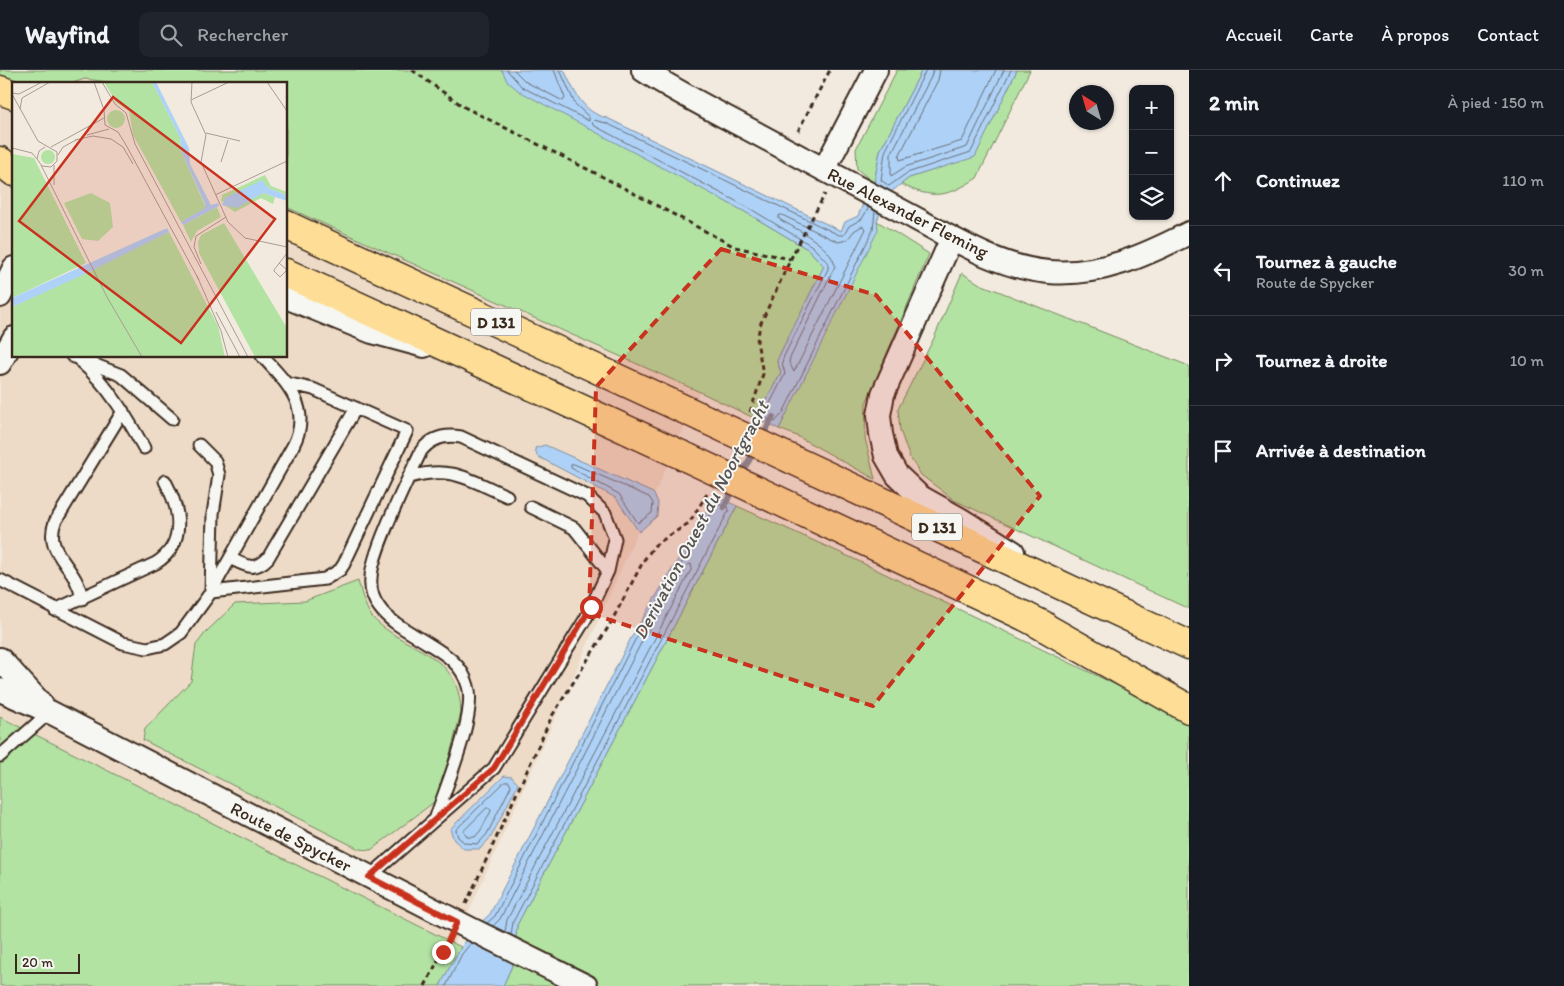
<!DOCTYPE html>
<html lang="fr">
<head>
<meta charset="utf-8">
<style>
	:root { --surface:#171b24; --page:#20242c; --text:#f1f3f6; --muted:#9ea1a6; --line:#363941 }
	body { margin:0; font-family:Itim,sans-serif; background:var(--page); color:var(--text) }
	.controls { position:absolute; right:15px; top:15px; display:grid; overflow:hidden; border-radius:10px; box-shadow:0 1px 4px #0004 }
	.controls button { width:45px; height:45px; display:grid; place-items:center; padding:0; border:0; border-bottom:1px solid var(--line); background:var(--surface); color:var(--text); font:25px sans-serif }
	.compass { position:absolute; left:1069px; top:15px; width:45px; height:45px; border-radius:50%; background:var(--surface); box-shadow:0 1px 4px #0004; rotate:323deg }
	.scale { position:absolute; left:15px; bottom:12px; width:65px; box-sizing:border-box; padding-left:5px; border:2px solid #3b2a1e; border-top:0; font-size:14px; line-height:18px; white-space:nowrap; color:#3b2a1e; -webkit-text-stroke:4px #f6f6f2; paint-order:stroke }
	.stop { position:absolute; width:15px; height:15px; margin:-11px; border:4px solid #c8321e; border-radius:50%; background:#fff }
	.stop.end { background:#c8321e; border-color:#fff; box-shadow:0 1px 5px #0008 }
	.list { margin:0; padding:0; list-style:none }
	h2 { display:flex; justify-content:space-between; align-items:center; height:65px; margin:0; padding:0 20px; font-size:21px }
	h2 small { font-size:16px; font-weight:400; color:var(--muted) }
	.list li { display:grid; grid-template-columns:32px 1fr auto; gap:15px; align-items:center; box-sizing:border-box; height:90px; padding:0 20px; border-top:1px solid var(--line) }
	.list b { display:block; font-size:19px; white-space:nowrap }
	.list p { margin:0; font-size:16px; white-space:nowrap; color:var(--muted) }
	.list em { font-size:16px; font-style:normal; color:var(--muted) }
	.icon { flex:none; width:28px; height:28px; fill:none; stroke:currentColor; stroke-width:2; stroke-linecap:round; stroke-linejoin:round }
	.map { position:relative; flex:none; width:1189px; height:916px; overflow:hidden }
	header { display:flex; align-items:center; gap:30px; box-sizing:border-box; height:70px; padding:0 25px; background:var(--surface); border-bottom:1px solid var(--line) }
	header strong { font-size:24px }
	nav { display:flex; gap:28px; margin-inline-start:auto; font-size:18px }
	.search { width:350px; height:45px; background:var(--page); display:flex; align-items:center; gap:12px; box-sizing:border-box; padding:0 18px; border-radius:10px; color:var(--muted); font-size:19px }
	main { display:flex }
	aside { flex:1; background:var(--surface) }
	.map>svg:first-child { display:block }
</style>
</head>
<body>
<header>
<strong>Wayfind</strong>
<div class="search"><svg class="icon" aria-label="search" viewBox="0 0 24 24"><circle cx="10" cy="10" r="6"/><path d="M15 15l6 6"/></svg>Rechercher</div>
<nav><a>Accueil</a><a>Carte</a><a>À propos</a><a>Contact</a></nav>
</header>
<main>
<div class="map">
<svg width="1189" height="916" viewBox="0 0 1189 916">
	<rect width="100%" height="100%" fill="#f2eadf"/>
	<filter id="ink" filterUnits="userSpaceOnUse"><feTurbulence type="fractalNoise" baseFrequency=".02" numOctaves="2"/><feDisplacementMap in="SourceGraphic" scale="10" xChannelSelector="R" yChannelSelector="G"/><feConvolveMatrix kernelMatrix="1 2 1 2 8 2 1 2 1" color-interpolation-filters="sRGB"/></filter>
	<g filter="url(#ink)">
		<path fill="#eddbc8" d="M0,5L20,14H14V286H286V137L700,322L454,875L0,647Z
			M85,9L122,13L123,14H69Z"/>
		<path fill="#b3e3a3" stroke="#778660" d="M0,0H502L508,11L747,143L809,180L824,196L780,284L777,292L781,302L756,349L700,322L286,137V14H123L85,9L69,14H20L0,5Z
			M897,0H922L880,81L874,113L857,99L856,79Z
			M1017,0H1030L977,108C948,127 932,130 901,114L909,108L975,86Z
			M877,151L929,184L866,333L865,368L875,409L797,366L779,359Z
			M962,203L980,214L1189,296V539L954,430L921,405L909,386L900,360L898,339L934,268Z
			M737,436L852,488L1189,650V916H503L514,891L517,855Z
			M358,511C361,521 364,534 370,544C376,553 387,560 396,566C432,587 460,596 461,643L438,729L371,780L359,779L143,670L145,659L191,611L196,575L206,562L235,534L305,531Z
			M0,647L461,877L440,916H0Z"/>
		<path fill="#aed2f7" stroke="#808fa0" d="M502,0H564C575,22 582,42 607,48L841,161L845,152L858,146L865,129L882,138L877,151L878,160L779,359L756,349L781,302L777,291L780,284L824,196L809,180L747,143L519,21L507,11Z
			M922,0H1017L975,87L909,108L891,122L874,113L880,81Z
			M545,375L653,423L658,432L657,446L639,462L616,428L537,386L535,378Z
			M716,426L737,436L517,855L514,891L503,916H440C454,888 467,864 490,844L631,568Z
			M504,706L512,707L518,714L491,767L480,779H464L454,770L450,759Z"/>
		<g fill="none" stroke-linecap="round" stroke-linejoin="round">
			<path stroke="#696d75" stroke-width="1" d="M507,0L522,17L589,51V47L575,34L560,0
				M514,0L526,12L563,31L565,28L554,0
				M926,0L885,82L881,110L889,116L907,103L971,82L1011,0
				M933,0L931,7L891,84V106L905,97L967,77L1004,0
				M940,0L938,10L899,86L900,90L962,71L996,0
				M869,137L862,149L849,156L844,165H839L606,53L594,50L592,52L593,55L749,138L812,176L828,193V199L784,286L782,292L785,304L764,345L765,348L775,352L783,343L873,160L875,141
				M782,145L838,172L847,170L854,161L862,156L866,159L794,302L789,292L790,288L835,196C831,175 796,159 779,149V146Z
				M574,394L649,427L653,433L652,443L638,453L619,424L571,398V395Z
				M505,712H509L511,716L487,764L478,774L465,773L458,767L456,760Z
				M487,738H490L491,741L481,760L475,767H467L464,761Z
				M487,853L495,846L635,570L717,434L728,437L729,440L513,852L511,865
				M493,856L500,849L641,573L688,495L691,494L692,498L507,850L505,862
				M446,916L462,884L471,873"/>
			<path stroke="#808fa0" stroke-width="6" d="M761,369L773,347
				M740,406L755,380
				M724,437L734,417"/>
			<defs>
				<path id="service" d="M72,286L121,305L172,349
					M81,292C108,315 127,347 144,378
					M199,375L215,391L219,405L213,444L211,522L325,509L340,500L344,494L407,361L313,319L286,313
					M410,407C451,395 470,410 507,426
					M531,437L574,458L608,501
					M230,488C245,496 255,502 268,488L356,338
					M0,510L123,573L147,578L165,574L181,563L211,522L293,376C313,338 287,313 262,286
					M82,529C77,495 43,484 55,452L123,341
					M55,540L156,493C187,473 180,439 165,411
					M0,686L50,642
					M369,807L494,698L586,548L608,501L615,469L605,443L587,426L461,367C444,364 431,368 421,381C409,407 371,483 371,508C370,518 373,529 379,537C390,553 412,563 427,573C445,584 462,594 468,616C477,644 446,716 436,747"/>
				<path id="minor" d="M643,0C689,30 741,54 789,81C830,103 872,125 913,147C955,170 1000,198 1049,202C1100,206 1144,186 1189,163
					M824,100L876,0
					M952,168L883,324L879,345L881,364L886,386L897,405L919,426L960,449L1013,482
					M0,226L14,198
					M286,227L372,262L424,276
					M0,293L14,268
					M0,589L42,635
					M0,620L50,642L471,859L586,916"/>
				<path id="primary" d="M0,20L14,25
					M0,91L14,102
					M286,155L705,349
					M286,203L688,388
					M791,389L1189,575
					M775,429L1043,555"/>
				<path id="motorway" d="M1023,545L1189,639"/>
			</defs>
			<use href="#service" stroke="#3b2a1e" stroke-width="15"/>
			<use href="#minor" stroke="#3b2a1e" stroke-width="26"/>
			<use href="#primary" stroke="#3b2a1e" stroke-width="31"/>
			<use href="#motorway" stroke="#3b2a1e" stroke-width="31"/>
			<path stroke="#3b2a1e" stroke-width="3" stroke-dasharray="5 4" stroke-linecap="butt" d="M412,0L464,37L603,107L735,177L790,189
				M798,61L830,0
				M750,342L763,304L757,271L760,255L794,182L825,124
				M466,834L552,646L609,556L644,490L655,475L689,453L707,424
				M425,916L448,871"/>
			<use href="#service" stroke="#f6f6f2" stroke-width="11"/>
			<use href="#minor" stroke="#f6f6f2" stroke-width="22"/>
			<use href="#primary" stroke="#fede96" stroke-width="28"/>
			<use href="#motorway" stroke="#fede96" stroke-width="28"/>
			<defs>
				<path id="primary-bridge" d="M705,349L791,389
					M688,388L775,429"/>
			</defs>
			<use href="#primary-bridge" stroke="#3b2a1e" stroke-width="31" stroke-linecap="butt"/>
			<use href="#primary-bridge" stroke="#fede96" stroke-width="28"/>
		</g>
	</g>
	<g fill="none" stroke-linecap="round" stroke-linejoin="round" filter="url(#ink)">
		<path stroke="#c8321e" stroke-width="6" d="M443,882L457,852L369,807L494,698L591,537"/>
	</g>
	<path fill="#c8321e" fill-opacity="0.2" stroke="#c8321e" stroke-width="4" stroke-dasharray="10 6" stroke-linejoin="round" d="M721,179L876,225L1040,426L873,636L589,543L596,317Z"/>
	<g text-anchor="middle" dominant-baseline="central" stroke-width="4" stroke-linejoin="round" paint-order="stroke">
		<g fill="#f6f6f2" stroke="#73675e" stroke-width="1">
			<rect x="471" y="238.5" width="50" height="27" rx="4"/>
			<rect x="912" y="443.5" width="50" height="27" rx="4"/>
		</g>
		<g font-size="16" font-weight="bold" fill="#3b2a1e">
			<text x="496" y="252">D 131</text>
			<text x="937" y="457">D 131</text>
		</g>
		<g font-size="18" fill="#3b2a1e" stroke="#f6f6f2">
			<text transform="translate(908 143) rotate(27)">Rue Alexander Fleming</text>
			<text transform="translate(291 767) rotate(27)">Route de Spycker</text>
		</g>
		<g font-size="19" font-style="italic" fill="#585454" stroke="#f6f6f2">
			<text transform="translate(701 450) rotate(-62)">Derivation Ouest du Noortgracht</text>
		</g>
	</g>
	<g transform="translate(12 12)">
		<rect width="275" height="275" fill="#f2eadf"/>
		<path d="M92,0H140L168,55L170,71L194,126L169,140L121,53L117,29L104,20ZM95 37a9 9 0 1 1 18 0a9 9 0 1 1-18 0ZM29 75a7 7 0 1 1 14 0a7 7 0 1 1-14 0ZM0,72L22,76L74,181L0,216ZM253,93L259,104L275,110V113L256,106L209,120L210,113ZM79,111L98,121L101,145L86,159L70,157L52,121ZM251,111L263,115L261,122L249,116L223,130L212,123ZM205,125L209,135L185,149L179,160L171,143ZM212,141L275,246V275H243L187,171L186,160L189,153ZM157,150L206,244L213,275H0V225Z" fill="#b3e3a3"/>
		<path d="M140,0H144L177,66L178,82L199,123L206,121L207,124L171,143L169,140L193,126V122L170,71L168,55ZM250,98L256,106L275,113V119L251,111L225,126L210,123L213,116ZM155,146L157,150L75,191L0,225V216Z" fill="#aed2f7"/>
		<path fill="none" stroke="#a99d92" stroke-width="1" d="M82,0L92,28L93,43L106,50L114,63L187,198M90,0L103,22L114,31L123,62L236,275M180,0L179,20L194,53L189,80L216,140L233,156L275,165M255,0L275,29M0,11L7,12L30,0M0,12L26,59L45,70V79L39,85L30,84L25,77L27,69L33,65M179,18L217,0M8,27L10,16L38,0M194,51L228,59M75,53L97,47M63,58L81,54L99,57L111,65L121,82M39,65L92,36M0,66L20,71L25,77M46,73L51,65L66,57M209,80L216,58M29,83L95,215L130,275M42,103V83M203,113L275,79M267,181L275,188L268,195L262,189V188L275,171M189,182L182,165L184,154L214,135M185,194L209,249L216,275M204,230L228,275"/>
		<path fill="#c8321e" fill-opacity="0.15" stroke="#c8321e" stroke-width="2.5" d="M101,15L263,137L169,261L7,139Z"/>
		<rect width="275" height="275" fill="none" stroke="#3b2a1e" stroke-width="2.5"/>
	</g>
</svg>
<div class="controls">
<button>+</button>
<button>−</button>
<button><svg class="icon" aria-label="layers" viewBox="0 0 24 24"><path d="M12 4l9 5-9 5-9-5zM3 14l9 5 9-5"/></svg></button>
</div>
<svg class="compass" viewBox="-18 -18 36 36"><path d="M0-13l5 13h-10z" fill="#e53935"/><path d="M0 13l5-13h-10z" fill="#9ea1a6"/></svg>
<div class="scale">20 m</div>
<div class="stop" style="left:591px;top:537px"></div>
<div class="stop end" style="left:443px;top:882px"></div>
</div>
<aside>
<h2>2 min<small>À pied · 150 m</small></h2>
<ul class="list">
<li><svg class="icon" aria-label="ahead" viewBox="0 0 24 24"><path d="M12 20V5M6 11l6-6 6 6"/></svg><div><b>Continuez</b></div><em>110 m</em></li>
<li><svg class="icon" aria-label="left" viewBox="0 0 24 24"><path d="M17 20v-9H6M10 6l-5 5 5 5"/></svg><div><b>Tournez à gauche</b><p>Route de Spycker</p></div><em>30 m</em></li>
<li><svg class="icon" aria-label="right" viewBox="0 0 24 24"><path d="M7 20v-9h11M14 6l5 5-5 5"/></svg><div><b>Tournez à droite</b></div><em>10 m</em></li>
<li><svg class="icon" aria-label="arrive" viewBox="0 0 24 24"><path d="M6 21V4h12l-3 4 3 4H6"/></svg><div><b>Arrivée à destination</b></div></li>
</ul>
</aside>
</main>
</body>
</html>
